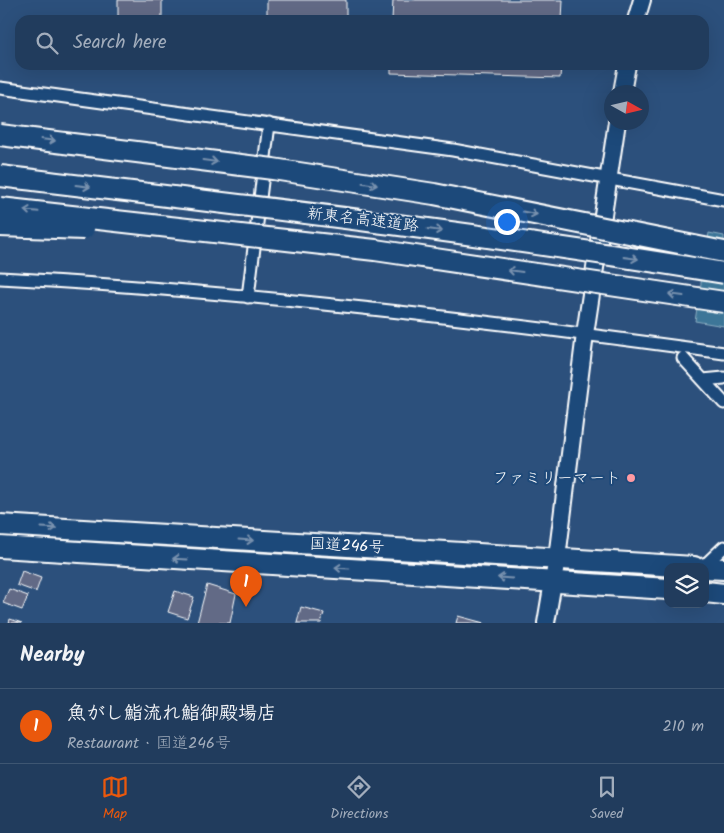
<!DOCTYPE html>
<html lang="en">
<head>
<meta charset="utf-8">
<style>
	:root { --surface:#213c5d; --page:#2d4766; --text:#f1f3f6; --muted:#a2adbc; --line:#3e5672; --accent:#ea580c }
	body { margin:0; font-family:Kalam,"Klee One",sans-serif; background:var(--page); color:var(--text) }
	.controls { position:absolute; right:15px; bottom:15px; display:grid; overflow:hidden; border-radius:10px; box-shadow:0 5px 20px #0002 }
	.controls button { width:45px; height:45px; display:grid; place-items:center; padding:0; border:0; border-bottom:1px solid var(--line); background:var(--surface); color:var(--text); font:25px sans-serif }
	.compass { position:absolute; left:604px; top:85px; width:45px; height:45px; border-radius:50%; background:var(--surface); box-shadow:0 5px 20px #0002; rotate:98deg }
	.you { position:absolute; left:506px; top:221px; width:18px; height:18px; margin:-12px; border:4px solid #fff; border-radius:50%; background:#1a73e8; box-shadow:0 0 0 8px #1a73e833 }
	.badge { display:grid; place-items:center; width:32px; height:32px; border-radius:50%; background:var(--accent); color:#fff; font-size:16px; font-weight:700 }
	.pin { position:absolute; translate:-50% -41px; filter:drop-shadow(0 1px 2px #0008) }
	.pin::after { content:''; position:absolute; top:26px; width:18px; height:15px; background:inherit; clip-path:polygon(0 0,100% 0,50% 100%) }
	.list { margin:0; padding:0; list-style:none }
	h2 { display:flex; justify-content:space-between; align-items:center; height:65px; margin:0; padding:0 20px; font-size:21px }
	h2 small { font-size:16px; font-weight:400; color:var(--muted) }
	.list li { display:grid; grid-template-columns:32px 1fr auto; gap:15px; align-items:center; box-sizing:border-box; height:75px; padding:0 20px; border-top:1px solid var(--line) }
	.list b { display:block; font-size:19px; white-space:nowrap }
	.list p { margin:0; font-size:16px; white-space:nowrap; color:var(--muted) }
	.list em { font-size:16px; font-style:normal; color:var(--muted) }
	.icon { flex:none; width:28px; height:28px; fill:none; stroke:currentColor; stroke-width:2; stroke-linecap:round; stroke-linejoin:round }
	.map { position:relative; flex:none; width:724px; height:623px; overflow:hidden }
	.search { position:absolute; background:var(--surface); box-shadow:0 5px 20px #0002; left:15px; right:15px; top:15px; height:55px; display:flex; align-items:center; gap:12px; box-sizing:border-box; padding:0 18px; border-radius:15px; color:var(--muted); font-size:19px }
	.sheet { height:140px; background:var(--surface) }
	nav { display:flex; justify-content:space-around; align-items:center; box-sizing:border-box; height:70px; border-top:1px solid var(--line); background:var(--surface); font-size:14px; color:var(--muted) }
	nav a { display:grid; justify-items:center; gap:2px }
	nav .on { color:var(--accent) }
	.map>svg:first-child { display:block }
</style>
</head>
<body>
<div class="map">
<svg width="724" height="623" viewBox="0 0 724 623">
	<rect width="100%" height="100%" fill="#2c507c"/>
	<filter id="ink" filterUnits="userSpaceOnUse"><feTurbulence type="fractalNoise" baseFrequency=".02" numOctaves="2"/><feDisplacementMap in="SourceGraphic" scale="10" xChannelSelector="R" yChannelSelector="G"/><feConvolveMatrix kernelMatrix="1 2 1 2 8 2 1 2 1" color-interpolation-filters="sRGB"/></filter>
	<g filter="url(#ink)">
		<path fill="#3e7698" stroke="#8badc1" d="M709,233L724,236V326L695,321Z"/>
		<path fill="#626a86" stroke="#fff" d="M118,0H162V20H118Z
			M267,0H346V20L267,19Z
			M393,0H563L562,20H392Z
			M391,65H561L560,78L391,73Z
			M22,571L41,578L36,592L17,585Z
			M207,585L236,594L230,623H197Z
			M9,589L28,596L22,610L3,603Z
			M175,591L194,597L187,618L168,612Z
			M301,607L324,613L321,623H297Z
			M458,616L484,623H456Z
			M10,619L22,623H9Z"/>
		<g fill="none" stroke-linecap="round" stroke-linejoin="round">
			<defs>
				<path id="street" d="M0,88L453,150L724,200
					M0,278C242,291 484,320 724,353
					M248,297L269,124
					M683,358L724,403
					M703,380L724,378
					M703,567L724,547"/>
				<path id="secondary" d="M636,20L642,0
					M622,92L627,65
					M546,623L557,558L585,334L617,122"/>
				<path id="highway" d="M0,525L694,567
					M0,547L668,589
					M705,568L724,569
					M705,592L724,594"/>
			</defs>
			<use href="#street" stroke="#fff" stroke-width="15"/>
			<use href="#secondary" stroke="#fff" stroke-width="20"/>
			<use href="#highway" stroke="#fff" stroke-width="24"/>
			<use href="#street" stroke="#1f4a7a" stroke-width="11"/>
			<use href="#secondary" stroke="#1f4a7a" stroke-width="16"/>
			<use href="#highway" stroke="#1f4a7a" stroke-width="20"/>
			<defs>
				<path id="highway-bridge" d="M0,135L273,169L434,194L724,252
					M0,176C242,205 484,233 724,273
					M0,208L375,250L724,302
					M0,226L84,229"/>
			</defs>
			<use href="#highway-bridge" stroke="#fff" stroke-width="24" stroke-linecap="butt"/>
			<use href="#highway-bridge" stroke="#1f4a7a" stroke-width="20"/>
		</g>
		<defs><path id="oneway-shaft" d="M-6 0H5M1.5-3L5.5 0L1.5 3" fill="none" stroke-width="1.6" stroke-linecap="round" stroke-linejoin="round" transform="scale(1.25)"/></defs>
		<g stroke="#7992af">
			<use href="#oneway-shaft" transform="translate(48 140) rotate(7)"/>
			<use href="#oneway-shaft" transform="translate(210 161) rotate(8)"/>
			<use href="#oneway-shaft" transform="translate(370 184) rotate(9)"/>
			<use href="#oneway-shaft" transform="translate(83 186) rotate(7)"/>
			<use href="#oneway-shaft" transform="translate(31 211) rotate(-174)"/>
			<use href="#oneway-shaft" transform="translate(530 213) rotate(11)"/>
			<use href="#oneway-shaft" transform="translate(435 230) rotate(8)"/>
			<use href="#oneway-shaft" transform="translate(631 258) rotate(8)"/>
			<use href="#oneway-shaft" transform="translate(515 271) rotate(-172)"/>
			<use href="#oneway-shaft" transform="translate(676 295) rotate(-172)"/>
			<use href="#oneway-shaft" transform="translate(49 528) rotate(3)"/>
			<use href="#oneway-shaft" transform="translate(246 540) rotate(4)"/>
			<use href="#oneway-shaft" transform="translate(180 559) rotate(-177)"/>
			<use href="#oneway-shaft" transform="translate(342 568) rotate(-177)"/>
			<use href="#oneway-shaft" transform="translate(505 578) rotate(-176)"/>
		</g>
	</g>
	<circle fill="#ff9aa2" stroke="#1f4a7a" stroke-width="2" cx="631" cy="478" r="5"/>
	<g text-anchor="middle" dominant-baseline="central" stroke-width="4" stroke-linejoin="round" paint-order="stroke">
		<g font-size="16" fill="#fff" stroke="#1f4a7a">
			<text transform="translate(363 220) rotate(7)">新東名高速道路</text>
			<text transform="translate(347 546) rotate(3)">国道246号</text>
		</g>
		<g font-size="16" fill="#fff" stroke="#1f4a7a" text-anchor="end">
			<text x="621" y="478">ファミリーマート</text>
		</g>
	</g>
</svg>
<div class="controls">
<button><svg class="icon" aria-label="layers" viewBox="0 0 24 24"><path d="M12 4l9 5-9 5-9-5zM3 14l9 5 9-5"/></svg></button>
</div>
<svg class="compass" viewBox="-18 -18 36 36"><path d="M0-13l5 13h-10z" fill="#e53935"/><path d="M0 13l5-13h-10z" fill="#a2adbc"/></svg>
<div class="you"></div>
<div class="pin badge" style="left:246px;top:607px">1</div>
<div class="search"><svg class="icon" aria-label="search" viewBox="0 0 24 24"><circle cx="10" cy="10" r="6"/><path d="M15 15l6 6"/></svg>Search here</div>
</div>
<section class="sheet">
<h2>Nearby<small></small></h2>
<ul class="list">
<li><span class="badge">1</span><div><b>魚がし鮨流れ鮨御殿場店</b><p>Restaurant · 国道246号</p></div><em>210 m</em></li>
</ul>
</section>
<nav>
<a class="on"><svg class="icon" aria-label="map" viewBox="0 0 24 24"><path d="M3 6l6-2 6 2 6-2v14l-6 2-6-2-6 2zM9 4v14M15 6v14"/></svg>Map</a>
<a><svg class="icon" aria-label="directions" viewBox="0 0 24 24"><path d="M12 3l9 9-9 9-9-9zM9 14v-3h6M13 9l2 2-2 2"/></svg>Directions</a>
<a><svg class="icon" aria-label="saved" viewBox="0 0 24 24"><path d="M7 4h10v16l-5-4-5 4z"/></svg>Saved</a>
</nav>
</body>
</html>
